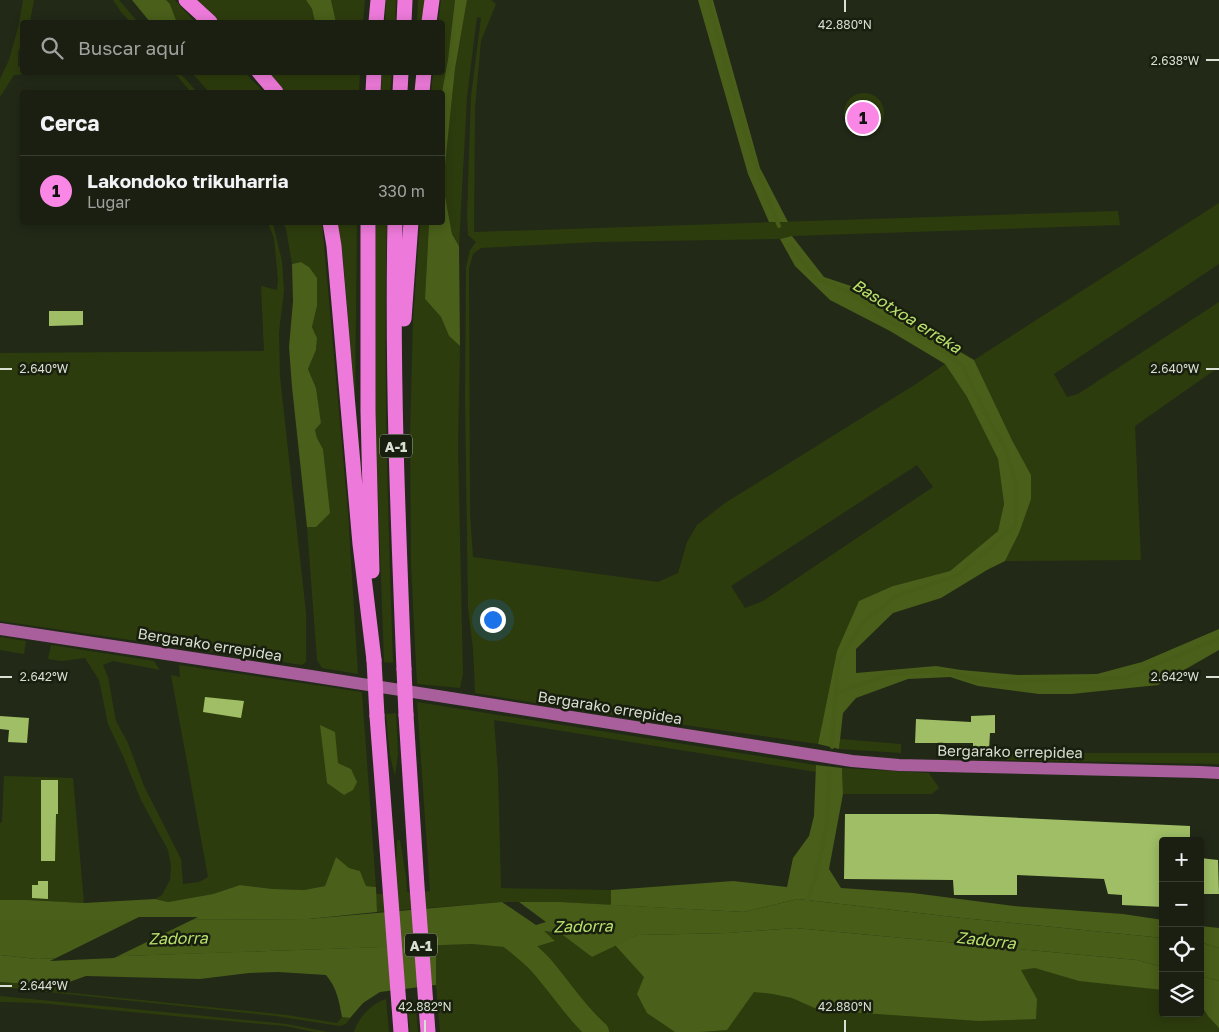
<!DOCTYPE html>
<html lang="es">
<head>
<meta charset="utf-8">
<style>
	:root { --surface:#1a1f11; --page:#272c1f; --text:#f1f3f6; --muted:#9fa29f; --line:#383d31; --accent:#fa87e6 }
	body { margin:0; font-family:"Golos Text",sans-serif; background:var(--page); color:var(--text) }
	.controls { position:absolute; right:15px; bottom:15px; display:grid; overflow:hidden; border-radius:5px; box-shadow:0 2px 12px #0003 }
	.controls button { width:45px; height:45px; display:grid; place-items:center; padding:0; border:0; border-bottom:1px solid var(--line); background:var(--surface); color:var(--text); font:25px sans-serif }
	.you { position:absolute; left:492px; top:619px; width:18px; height:18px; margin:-12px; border:4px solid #fff; border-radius:50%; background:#1a73e8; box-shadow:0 0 0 8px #1a73e833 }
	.badge { display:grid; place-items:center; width:32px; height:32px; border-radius:50%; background:var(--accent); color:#111; font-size:16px; font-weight:700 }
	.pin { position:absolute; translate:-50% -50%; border:2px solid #fff; box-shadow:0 1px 5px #0006 }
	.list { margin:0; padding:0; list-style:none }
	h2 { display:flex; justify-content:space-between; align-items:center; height:65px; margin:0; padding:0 20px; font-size:21px }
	h2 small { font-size:16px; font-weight:400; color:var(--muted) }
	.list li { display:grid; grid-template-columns:32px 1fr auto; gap:15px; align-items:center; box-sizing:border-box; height:70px; padding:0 20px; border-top:1px solid var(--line) }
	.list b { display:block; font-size:19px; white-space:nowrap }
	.list p { margin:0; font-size:16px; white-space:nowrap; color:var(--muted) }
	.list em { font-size:16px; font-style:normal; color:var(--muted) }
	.icon { flex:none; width:28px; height:28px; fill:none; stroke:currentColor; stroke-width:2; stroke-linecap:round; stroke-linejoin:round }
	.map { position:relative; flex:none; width:1219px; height:1032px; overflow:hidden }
	.search { position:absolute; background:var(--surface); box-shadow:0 2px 12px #0003; left:20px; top:20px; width:425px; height:55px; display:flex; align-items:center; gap:12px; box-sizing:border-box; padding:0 18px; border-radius:5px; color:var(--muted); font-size:19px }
	.panel { position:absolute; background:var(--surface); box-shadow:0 2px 12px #0003; left:20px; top:90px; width:425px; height:135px; border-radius:5px }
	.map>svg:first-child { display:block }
</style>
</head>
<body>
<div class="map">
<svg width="1219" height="1032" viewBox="0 0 1219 1032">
	<rect width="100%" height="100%" fill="#222917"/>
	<path fill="#2d3c0d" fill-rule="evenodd" d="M23,0H34L30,22H22V43L18,52V66L22,69V72L40,73L14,75L0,97V79L9,60L19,24Z
		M113,0H119L138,22H130L121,12Z
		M166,0H175L195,22H175L176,20L170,4Z
		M193,0H306L312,9L315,22H215Z
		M331,0H365L363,22H336Z
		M386,0H396L395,22H385Z
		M418,0H426L423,22H417Z
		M441,0H455L448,59L442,92H431L433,73L442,72V22H438Z
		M467,0H491L496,4L481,41L475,108L474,232L1118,211L1120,225L792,236L780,239L597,242L481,248L473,254L469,269L470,514L473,557L658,582L678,573L687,542L697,525L725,503L916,384L945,364L967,397L998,459L1004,505L998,531L950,571L893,586L837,651L818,744L578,710L475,693L473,649L468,608L465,396L466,267L470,250L476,242L468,235L467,216L471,96L481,18L477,17L467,97L459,246L452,234L443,185L455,69ZM917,465L933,487L763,601L745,608L731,586Z
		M171,73H180L197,92H191L177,76Z
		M192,73H245L264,92H209Z
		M265,73H360L359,92H283Z
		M382,73H392L390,92H381Z
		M844 113a20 20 0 1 1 40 0a20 20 0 1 1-40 0Z
		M1219,203V264L1054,374L1067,397L1078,394L1219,302V367L1135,426L1141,560L1005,561L1019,533L1031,475L1012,440L974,360Z
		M429,222L425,299L441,317L449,336L460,346L458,447L463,674L460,688L417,684L411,565L410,436L413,320L420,223Z
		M268,223H272L273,224L282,261L284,291L279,332L280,377L306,613V662L302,665L0,621V353L264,351L261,286L277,290L278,280L274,238Z
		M283,223H322L348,512L358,674L322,668L317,660L307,527H316L323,449L317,438L315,430L321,423L316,388L308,369L316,350L317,338L312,327L317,306L309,267L301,262L292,264L286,229Z
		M337,223H357L355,402L343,257Z
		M376,223H387C383,369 388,516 393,663L384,662L375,412Z
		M0,637L26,641L24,654L0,650Z
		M51,645L154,661L160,670L113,661L103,665L108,677L116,721L128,743L144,786L181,859L183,884L199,882L208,877L171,675L180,677L179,665L362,692L376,887L366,886L360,871L349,868L336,857L325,886L304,890L273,889L240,885L213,894L168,902L155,899L162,895L170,880L171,865L168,850L141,800L124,758L108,724L99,680L85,658L62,661L48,659ZM338,763L351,769L327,783Z
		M417,702L816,765V772L494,720L498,773L501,888L611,890V905L560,902H502L377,912L376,894L398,893L396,866L397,840H400L406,876L407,892L430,891Z
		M396,713L398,754L395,776L390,756L386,714Z
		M840,739L901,744V753L839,749Z
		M999,753H1219V764L1007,760Z
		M842,768L929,773L939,788L932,794H843Z
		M4,776L73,778L84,903L28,900H0V823L2,822Z
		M543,931L560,933L592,957L638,935L1163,967V1013H1200V976L1219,981V1032H440L436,985V945L473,944L528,949L555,941Z
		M0,982L58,986L63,992L287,1015L337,1023L342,1017L350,1018C348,1023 345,1025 340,1026L275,1016L0,987Z
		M0,996L287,1024L328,1032H314L285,1026L173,1016L39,1003L0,1002Z
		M386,999L389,1032H354C358,1018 372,1003 386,999Z
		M416,1010L418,1032H410L408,1011Z"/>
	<path fill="#4a5f1a" d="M132,0H166L170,4L176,20L175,22H150Z
		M306,0H331L336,22H315L312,9Z
		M455,0H467L455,69L443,185L452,234L459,246L460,346L449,336L441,317L425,299L429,223L442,222V92L448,59Z
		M698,0H713L760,168L788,222H769L748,174Z
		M792,236L824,277L857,288L893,312L974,360L1012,440L1031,475V499L1019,533L1005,561L987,570L941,598L893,613L856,649V673L936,666L961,670L1018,675L1097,674L1142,662L1219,629V650L1158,685L1072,694H1039L978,686L950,677L908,679L856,698L843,713L839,749L818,744L837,651L859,601L893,586L950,571L998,531L1004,504L998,459L967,397L945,364L890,331L830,300L795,266L780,239Z
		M301,262L309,267L317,278V306L312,327L317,338L316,350L308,369L316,388L321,423L315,430L317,438L323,449L330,513L316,527H307L292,387L289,347L293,301L292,264Z
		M320,725L335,732L338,763L351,769L357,782L353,790L344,795L327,783Z
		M816,765L842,768L843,794L829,869L841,888L913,893L1014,906L1123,914L1163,920V938L962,918L798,899L744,912L611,905V890L733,881L787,887L793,858L809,836L814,816Z
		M336,857L349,868L360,871L366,886L376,887L377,912L308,919L0,921V900H28L84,903L155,899L168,902L213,894L240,885L273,889L304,890L325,886Z
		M1200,926L1219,928V948L1200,942Z
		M795,928L1137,960L1163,967V990L1079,981L1035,968L1021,970L1037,999L1036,1019L979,1021L819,1010L792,998L773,994L754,992L727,1030L700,1032H675L647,1013L637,994L644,977L615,945L638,935L728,933Z
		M436,945V985L380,992L363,1003L350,1018L342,1017C339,1001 337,988 326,975L278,972L249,973L200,979L86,976L58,986L0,982V955L37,959Z
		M1200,976L1219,981V1028L1208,1016L1200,1003Z"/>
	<path fill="#485e18" d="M798,899L962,918L1163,938V967L1137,960L795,928L728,933L638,935L592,957L560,933L544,931L555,941L528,949L472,944L37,959L0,955V921L6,920L308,919L502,902L536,925L546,922L519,902H560L744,912Z
		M1200,942L1219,948V981L1200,976Z"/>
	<path fill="#222917" d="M139,917H198L114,958L50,961Z"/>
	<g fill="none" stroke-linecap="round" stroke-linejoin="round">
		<path stroke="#485e18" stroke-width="4" d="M708,0C729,76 748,153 779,226
			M789,244L817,279L848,291L882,317L930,342L963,366L984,411L1005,448L1016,483V525L958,575L896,596L863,622L838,661L832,747
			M836,693L891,674L928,671L955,674L986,682L1125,678L1219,638
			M806,904L815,878L827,826L829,772"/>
		<path stroke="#485e18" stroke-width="22" d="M500,930C513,940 527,951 539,963C559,985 575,1012 598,1032"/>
	</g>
	<path fill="#9fbe65" d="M49,311H83V325L49,326Z
		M205,697L244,701L241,718L203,712Z
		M995,715V733H990L989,750H973V743H915L916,719L971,722V716Z
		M0,716L29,718L27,743L8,742L9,730L0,729Z
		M41,780H58V814H56L55,861H41Z
		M845,814H938L1190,826V841H1163V907L1122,905V895L1108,894L1104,879L1017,875V895H954L953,880L844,879Z
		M1200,858L1218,860L1219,894H1200Z
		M38,881H48V899L32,898V885H38Z"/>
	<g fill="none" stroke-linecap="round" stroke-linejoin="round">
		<path stroke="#a85f9b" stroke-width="12" d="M0,629L311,676L852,761L899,765L1200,772L1219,773"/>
		<path stroke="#ed7ada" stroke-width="15" d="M186,0L210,22
			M376,22L378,0
			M404,22L405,0
			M429,22L432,0
			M259,72L276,92
			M373,92L374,72
			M400,92L401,72
			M422,92L424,72
			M330,222L334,246L360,544L374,660
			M368,222V411L372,571
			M395,222C392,372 398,521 404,669
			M404,319L411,222
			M406,715L417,886L428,1032
			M377,716L401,1032"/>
		<path stroke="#ed7ada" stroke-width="15" d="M374,660L377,716
			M404,669L406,715"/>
	</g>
	<path fill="none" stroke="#dadfd3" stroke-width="2" d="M845,0V12M1206,60H1219M0,369H12M1206,369H1219M0,677H12M1206,677H1219M0,986H12M425,1020V1032M845,1020V1032"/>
	<g text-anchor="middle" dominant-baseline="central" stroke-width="5" stroke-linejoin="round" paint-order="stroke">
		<g fill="#191f0e" stroke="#a0a598" stroke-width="1">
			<rect x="380" y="434.5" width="32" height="23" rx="4"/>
			<rect x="405" y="933.5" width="32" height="23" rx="4"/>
		</g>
		<g font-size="14" font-weight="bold" fill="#dadfd3">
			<text x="396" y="446">A-1</text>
			<text x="421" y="945">A-1</text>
		</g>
		<g font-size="15" fill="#dadfd3" stroke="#191f0e">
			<text transform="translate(210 644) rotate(9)">Bergarako errepidea</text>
			<text transform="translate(610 707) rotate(9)">Bergarako errepidea</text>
			<text transform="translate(1010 751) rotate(1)">Bergarako errepidea</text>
		</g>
		<g font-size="16" font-style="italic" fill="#bae26c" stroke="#191f0e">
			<text transform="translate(907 316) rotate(32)">Basotxoa erreka</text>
			<text transform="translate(583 926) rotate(-1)">Zadorra</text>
			<text transform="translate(178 938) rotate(-1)">Zadorra</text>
			<text transform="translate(986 940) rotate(6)">Zadorra</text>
		</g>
	</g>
	<g font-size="12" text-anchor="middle" fill="#dadfd3" stroke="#191f0e" stroke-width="5" stroke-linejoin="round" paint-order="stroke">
		<text x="845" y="29">42.880°N</text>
		<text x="1175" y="65">2.638°W</text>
		<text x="1175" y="373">2.640°W</text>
		<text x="44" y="373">2.640°W</text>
		<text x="1175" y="681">2.642°W</text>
		<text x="44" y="681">2.642°W</text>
		<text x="44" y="990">2.644°W</text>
		<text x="425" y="1011">42.882°N</text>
		<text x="845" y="1011">42.880°N</text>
	</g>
</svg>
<div class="controls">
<button>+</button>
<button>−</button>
<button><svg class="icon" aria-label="locate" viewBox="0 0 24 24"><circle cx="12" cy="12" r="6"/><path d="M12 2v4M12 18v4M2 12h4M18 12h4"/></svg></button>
<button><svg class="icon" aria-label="layers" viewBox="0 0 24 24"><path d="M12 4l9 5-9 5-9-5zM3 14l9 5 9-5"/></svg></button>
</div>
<div class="you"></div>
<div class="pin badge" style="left:863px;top:118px">1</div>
<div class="search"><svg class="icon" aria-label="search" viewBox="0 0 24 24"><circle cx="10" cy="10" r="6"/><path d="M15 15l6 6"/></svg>Buscar aquí</div>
<section class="panel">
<h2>Cerca<small></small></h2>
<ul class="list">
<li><span class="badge">1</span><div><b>Lakondoko trikuharria</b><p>Lugar</p></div><em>330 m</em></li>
</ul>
</section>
</div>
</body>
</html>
